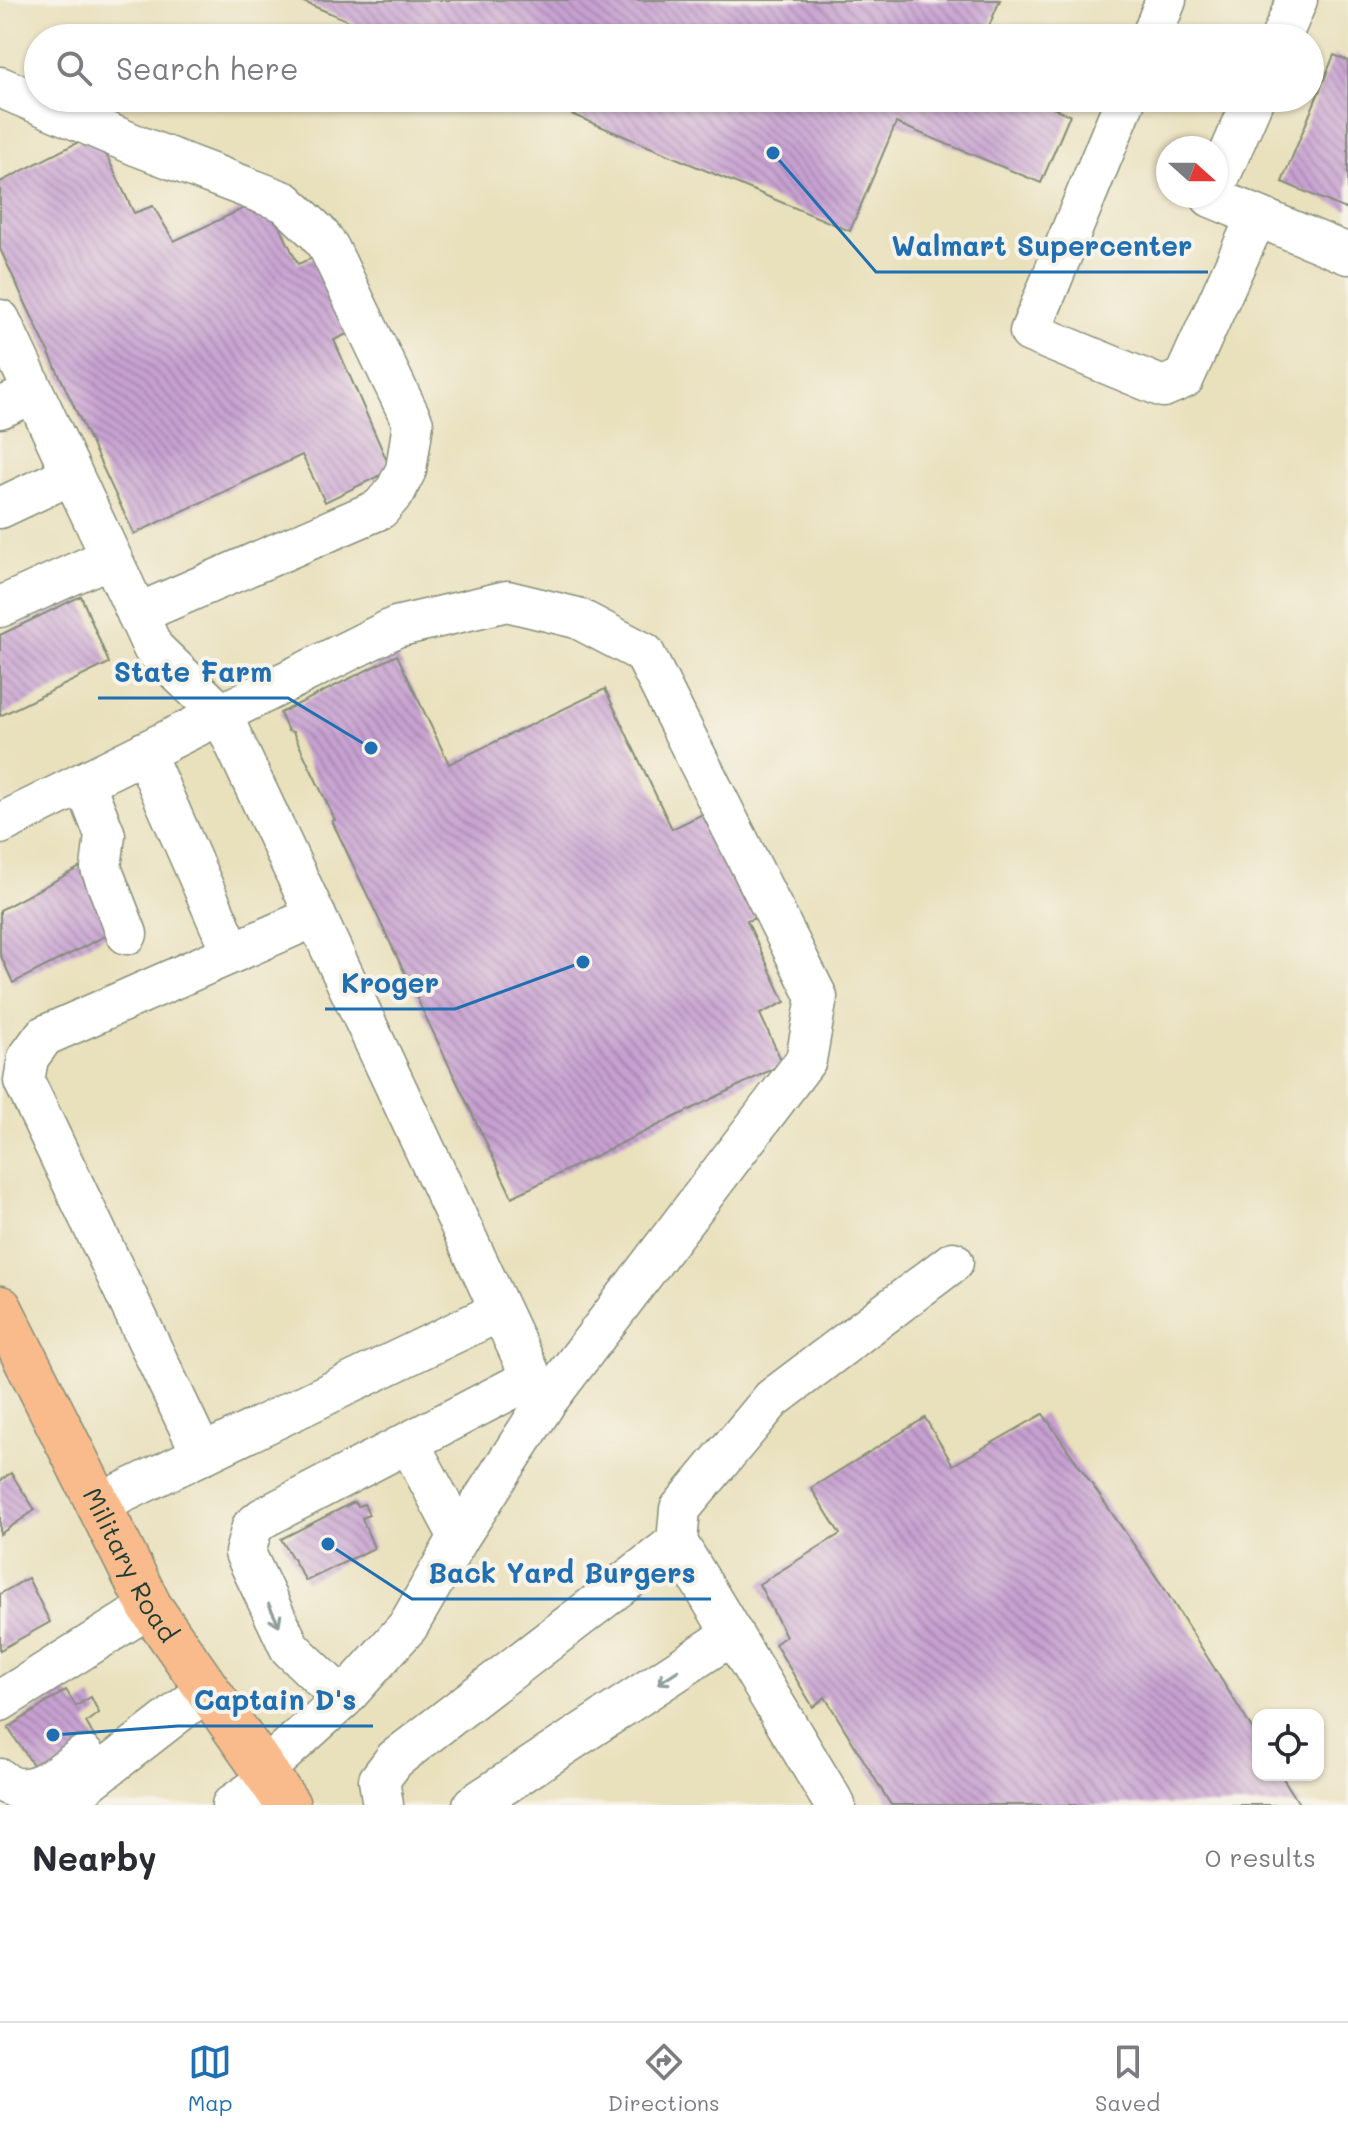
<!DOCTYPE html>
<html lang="en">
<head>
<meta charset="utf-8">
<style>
	:root { --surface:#fff; --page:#f7f7f7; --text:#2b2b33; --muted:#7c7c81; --line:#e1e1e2; --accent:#1f6fb2 }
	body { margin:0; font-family:Mali,sans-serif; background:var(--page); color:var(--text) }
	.controls { position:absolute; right:24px; bottom:24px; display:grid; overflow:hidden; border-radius:16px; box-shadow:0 2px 6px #0004 }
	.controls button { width:72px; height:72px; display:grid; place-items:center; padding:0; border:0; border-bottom:2px solid var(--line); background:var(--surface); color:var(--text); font:40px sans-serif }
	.compass { position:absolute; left:1156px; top:136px; width:72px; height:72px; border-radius:50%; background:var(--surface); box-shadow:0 2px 6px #0004; rotate:111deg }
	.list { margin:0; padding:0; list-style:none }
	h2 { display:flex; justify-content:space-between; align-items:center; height:104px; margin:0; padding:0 32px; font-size:34px }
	h2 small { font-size:26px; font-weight:400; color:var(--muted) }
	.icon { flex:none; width:44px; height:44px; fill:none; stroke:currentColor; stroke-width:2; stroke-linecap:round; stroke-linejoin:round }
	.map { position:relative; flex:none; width:1348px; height:1805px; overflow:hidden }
	.search { position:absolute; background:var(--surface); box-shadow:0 2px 6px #0004; left:24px; right:24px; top:24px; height:88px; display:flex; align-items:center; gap:20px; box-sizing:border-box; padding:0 28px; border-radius:44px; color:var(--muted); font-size:30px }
	.sheet { height:216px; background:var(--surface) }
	nav { display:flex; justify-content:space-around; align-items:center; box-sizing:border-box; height:112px; border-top:2px solid var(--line); background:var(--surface); font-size:22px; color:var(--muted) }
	nav a { display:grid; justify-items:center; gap:4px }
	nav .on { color:var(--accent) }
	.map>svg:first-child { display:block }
</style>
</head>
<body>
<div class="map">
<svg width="1348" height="1805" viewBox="0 0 1348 1805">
	<defs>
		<pattern id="building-back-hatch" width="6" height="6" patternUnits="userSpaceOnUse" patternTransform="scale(2)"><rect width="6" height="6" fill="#c7a0d1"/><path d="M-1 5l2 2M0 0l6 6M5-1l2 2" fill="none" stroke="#a184aa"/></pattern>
	</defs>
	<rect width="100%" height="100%" fill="#f7f3e8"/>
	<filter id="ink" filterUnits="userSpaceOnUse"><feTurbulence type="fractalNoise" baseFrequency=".0125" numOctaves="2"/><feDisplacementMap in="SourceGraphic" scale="16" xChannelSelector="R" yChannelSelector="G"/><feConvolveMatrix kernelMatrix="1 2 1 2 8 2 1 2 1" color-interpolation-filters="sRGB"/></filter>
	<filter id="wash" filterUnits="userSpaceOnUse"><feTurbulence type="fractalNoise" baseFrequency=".006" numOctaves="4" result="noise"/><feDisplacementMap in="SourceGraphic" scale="32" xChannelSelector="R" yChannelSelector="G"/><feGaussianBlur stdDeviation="1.8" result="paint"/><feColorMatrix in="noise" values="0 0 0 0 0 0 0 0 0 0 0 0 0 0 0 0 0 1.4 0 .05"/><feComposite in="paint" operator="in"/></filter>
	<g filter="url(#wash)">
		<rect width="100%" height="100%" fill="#e9e0bc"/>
		<g id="blocks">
			<path fill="url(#building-back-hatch)" d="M299,0H1000L984,38H389Z
				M1334,55L1348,61V210L1282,182Z
				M533,98H1029L1070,115L1041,183L896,123L850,231Z
				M96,133L134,213L153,206L174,241L266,198L298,264L322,254L358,329L334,340L391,470L325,502L302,455L134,534L0,249V182Z
				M81,596L109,663L0,716V635Z
				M397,655L449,764L605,689L672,829L715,808L765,914L747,921L785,1002L760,1014L783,1064L512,1197L332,821L335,820L293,732L288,731L280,713Z
				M84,865L117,930L13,983L0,954V910Z
				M1043,1414L1164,1588L1258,1738V1775H1281L1300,1805H891L825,1697L813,1707L775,1644L786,1636L759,1584L840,1534L811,1488L925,1418L953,1465Z
				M11,1473L35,1510L0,1534V1481Z
				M354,1502L358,1506L364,1504L369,1515L362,1518L374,1548L306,1581L281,1539Z
				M28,1578L50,1622L0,1650V1594Z
				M66,1690L76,1706L91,1697L99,1713L86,1722L97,1742L42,1778L8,1728Z"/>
		</g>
	</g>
	<g filter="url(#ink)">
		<use href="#blocks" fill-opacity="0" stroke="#848e78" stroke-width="2"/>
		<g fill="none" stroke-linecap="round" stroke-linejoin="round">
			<defs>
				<path id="minor" d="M1151,38L1166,0
					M1281,38L1297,0
					M0,87L138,146L285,202L318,233L329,248L413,423L406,470L396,490L380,509L137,614
					M1126,98L1030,332L1163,387L1184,378L1257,216
					M1216,185L1254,98
					M1211,197L1348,254
					M0,320L111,557L0,607
					M0,408L34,393
					M0,508L72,474
					M111,557L153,648L221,714L532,1378L546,1402
					M144,752L232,953
					M84,782L105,835L101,868L127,934
					M0,824L396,627L507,601L577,618L644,653L817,997L806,1060L546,1402L459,1537L408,1626L343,1699L263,1771
					M409,1443L459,1537
					M202,1454L24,1081L28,1058L44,1036L316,916
					M97,1505L500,1311
					M343,1699L290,1648L245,1553L252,1527L263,1518L532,1378
					M0,1701L150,1607
					M0,1779C26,1804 61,1772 84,1756
					M59,1805L207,1690
					M232,1805L269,1779
					M383,1805L379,1780L395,1759L677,1542
					M473,1805L733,1634
					M835,1805L677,1542L680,1509L772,1399L953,1262"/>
				<g id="major">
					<path id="s1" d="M0,1308L150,1607L288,1805"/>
				</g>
			</defs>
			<use href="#minor" stroke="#848e78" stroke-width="43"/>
			<use href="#major" stroke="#848e78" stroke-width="47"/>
			<use href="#minor" stroke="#fff" stroke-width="40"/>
			<use href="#major" stroke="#fabb8c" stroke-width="44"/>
		</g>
		<defs><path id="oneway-shaft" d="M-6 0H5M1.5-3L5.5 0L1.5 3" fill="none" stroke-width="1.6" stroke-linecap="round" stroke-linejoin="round" transform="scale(2)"/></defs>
		<g stroke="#8f9e9a">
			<use href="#oneway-shaft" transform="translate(274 1615) rotate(64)"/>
			<use href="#oneway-shaft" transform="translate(668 1677) rotate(147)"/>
		</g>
	</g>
	<g text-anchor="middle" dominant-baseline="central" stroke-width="8" stroke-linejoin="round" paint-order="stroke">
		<g font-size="26" fill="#1f3d34" stroke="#f7f3e8">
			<text stroke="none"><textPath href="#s1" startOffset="288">Military Road</textPath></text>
		</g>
	</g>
	<path fill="none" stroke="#1f6fb2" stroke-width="3" d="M773 153L876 272H1208M371 748L288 698H98M583 962L455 1009H325M328 1544L412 1599H711M53 1735L178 1726H373"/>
	<g fill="#1f6fb2" stroke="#f7f3e8" stroke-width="3">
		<circle cx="773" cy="153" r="8"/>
		<circle cx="371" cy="748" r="8"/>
		<circle cx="583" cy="962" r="8"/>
		<circle cx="328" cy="1544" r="8"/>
		<circle cx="53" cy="1735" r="8"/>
	</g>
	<g font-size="28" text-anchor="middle" font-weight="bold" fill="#1f6fb2" stroke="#f7f3e8" stroke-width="8" stroke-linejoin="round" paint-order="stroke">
		<text x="1042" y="256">Walmart Supercenter</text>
		<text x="193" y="682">State Farm</text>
		<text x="390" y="993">Kroger</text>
		<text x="562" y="1583">Back Yard Burgers</text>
		<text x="275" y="1710">Captain D's</text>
	</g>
</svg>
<div class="controls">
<button><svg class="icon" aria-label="locate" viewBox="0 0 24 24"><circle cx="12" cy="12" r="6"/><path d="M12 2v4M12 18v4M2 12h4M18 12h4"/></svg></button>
</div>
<svg class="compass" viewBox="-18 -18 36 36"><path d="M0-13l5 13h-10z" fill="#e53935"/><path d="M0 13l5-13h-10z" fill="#7c7c81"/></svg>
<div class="search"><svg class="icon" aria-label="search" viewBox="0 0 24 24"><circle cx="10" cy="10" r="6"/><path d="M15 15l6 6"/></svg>Search here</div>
</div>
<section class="sheet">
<h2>Nearby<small>0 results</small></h2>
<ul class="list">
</ul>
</section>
<nav>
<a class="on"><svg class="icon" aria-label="map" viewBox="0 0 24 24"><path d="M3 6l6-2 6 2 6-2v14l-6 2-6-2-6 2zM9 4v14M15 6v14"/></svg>Map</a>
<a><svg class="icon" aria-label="directions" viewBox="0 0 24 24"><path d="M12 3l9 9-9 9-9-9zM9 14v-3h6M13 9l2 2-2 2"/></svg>Directions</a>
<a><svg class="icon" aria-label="saved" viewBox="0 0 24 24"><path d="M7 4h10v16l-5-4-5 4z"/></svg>Saved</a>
</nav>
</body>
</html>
